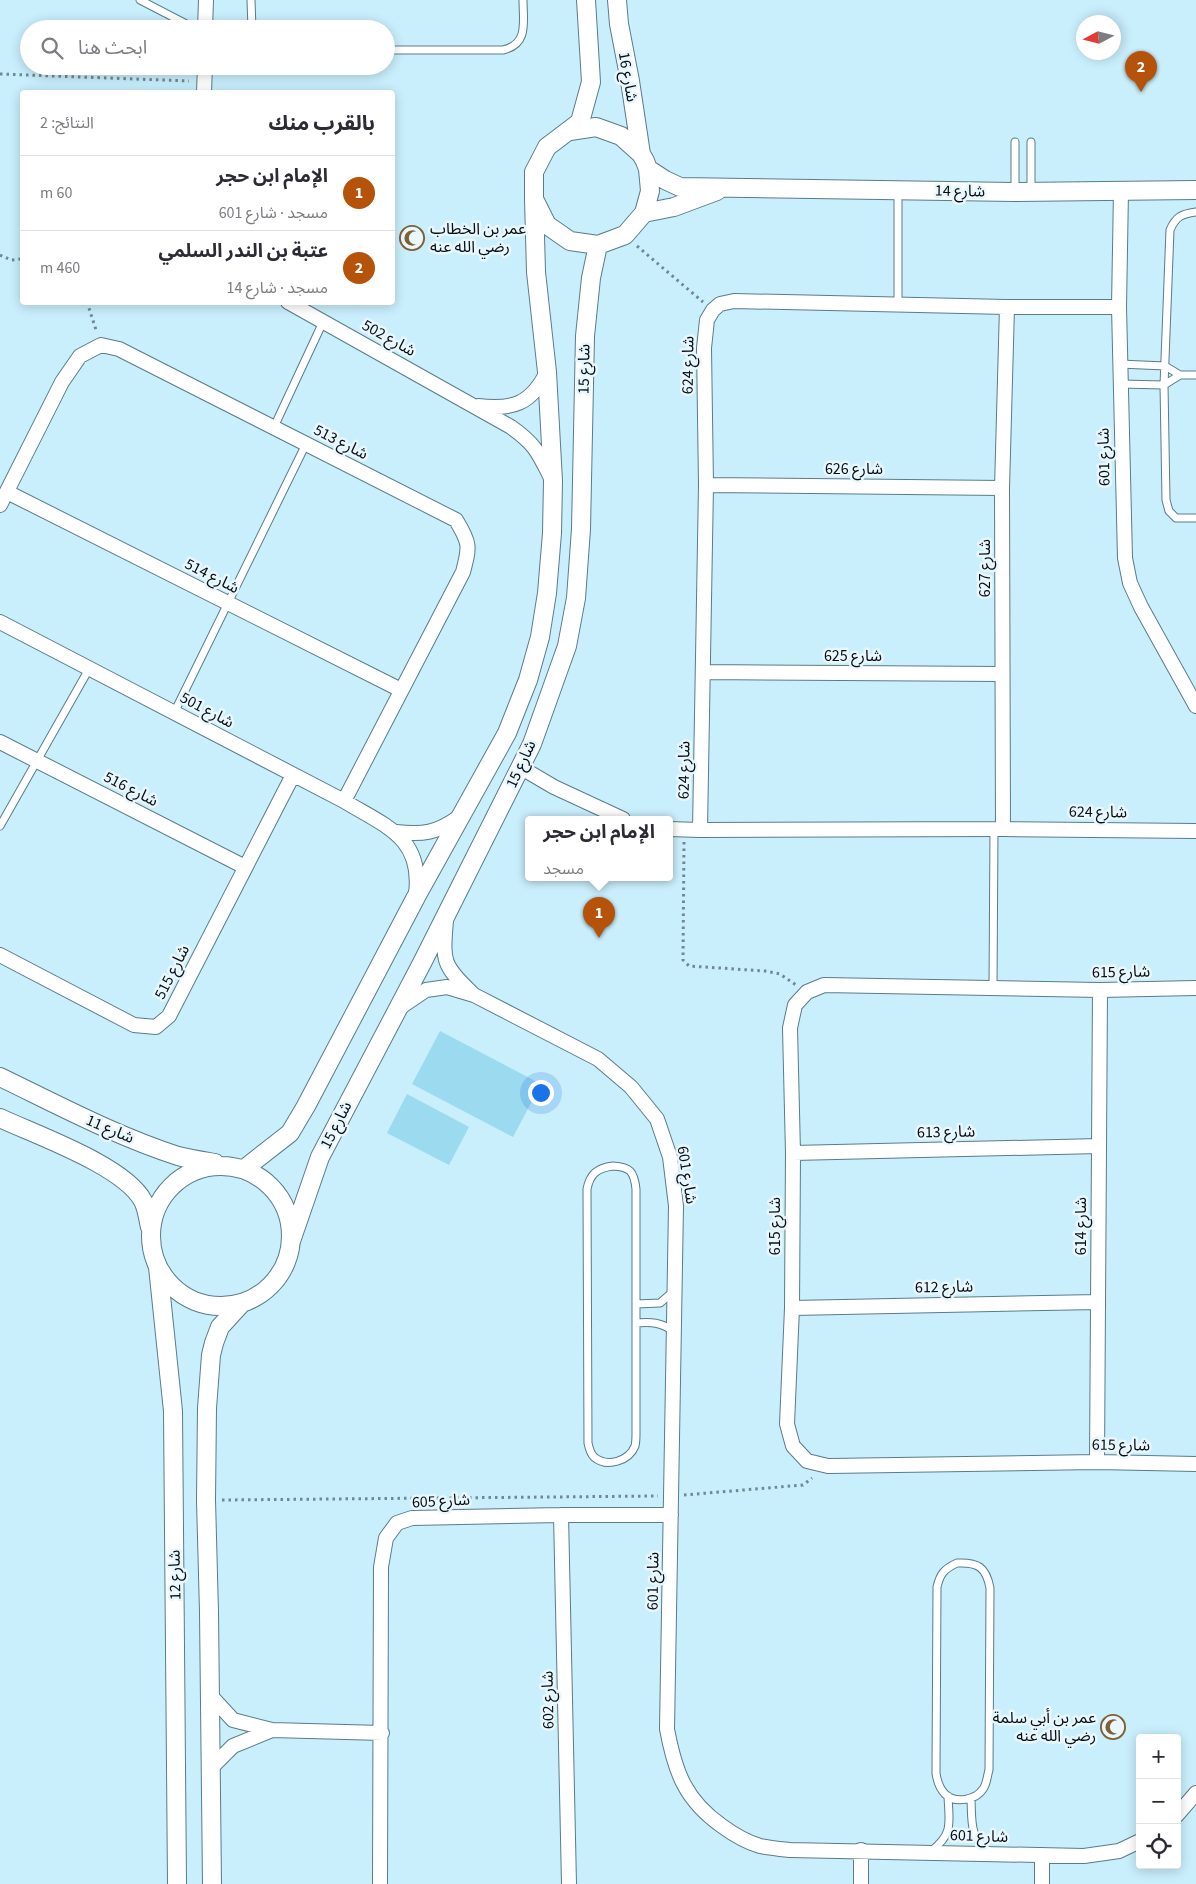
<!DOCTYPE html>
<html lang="ar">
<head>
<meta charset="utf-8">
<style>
	:root { --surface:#fff; --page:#f2f2f3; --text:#2b2b33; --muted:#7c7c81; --line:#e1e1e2; --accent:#b45309 }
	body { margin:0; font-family:"Source Sans 3","Noto Sans Arabic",sans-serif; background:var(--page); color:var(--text); direction:rtl }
	.controls { position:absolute; right:15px; bottom:15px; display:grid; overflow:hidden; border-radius:5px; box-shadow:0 2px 12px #0003 }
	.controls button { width:45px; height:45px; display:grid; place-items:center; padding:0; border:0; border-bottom:1px solid var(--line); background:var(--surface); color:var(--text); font:25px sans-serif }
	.compass { position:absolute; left:1076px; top:15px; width:45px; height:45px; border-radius:50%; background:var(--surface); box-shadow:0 2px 12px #0003; rotate:263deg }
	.you { position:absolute; left:540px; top:1092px; width:18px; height:18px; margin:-12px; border:4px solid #fff; border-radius:50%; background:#1a73e8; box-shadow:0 0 0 8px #1a73e833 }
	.badge { display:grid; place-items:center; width:32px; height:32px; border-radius:50%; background:var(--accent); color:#fff; font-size:16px; font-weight:700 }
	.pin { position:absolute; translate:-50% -41px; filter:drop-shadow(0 1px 2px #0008) }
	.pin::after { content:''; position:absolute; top:26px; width:18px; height:15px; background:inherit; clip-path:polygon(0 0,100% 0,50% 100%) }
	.popup { position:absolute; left:525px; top:816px; width:148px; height:65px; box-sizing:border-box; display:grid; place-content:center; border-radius:5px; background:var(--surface); filter:drop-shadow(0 1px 4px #0005); font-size:16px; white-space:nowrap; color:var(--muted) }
	.popup b { font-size:19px; color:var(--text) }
	.popup::after { content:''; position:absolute; left:50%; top:100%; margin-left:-10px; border:10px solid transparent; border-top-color:var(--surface) }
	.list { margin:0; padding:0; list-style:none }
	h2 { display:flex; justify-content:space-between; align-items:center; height:65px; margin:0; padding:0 20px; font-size:21px }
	h2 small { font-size:16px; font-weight:400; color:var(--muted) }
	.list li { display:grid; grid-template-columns:32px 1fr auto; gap:15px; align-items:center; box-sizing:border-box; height:75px; padding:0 20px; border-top:1px solid var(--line) }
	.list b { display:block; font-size:19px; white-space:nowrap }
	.list p { margin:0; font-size:16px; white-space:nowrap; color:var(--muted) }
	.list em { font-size:16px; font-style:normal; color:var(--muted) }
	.icon { flex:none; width:28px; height:28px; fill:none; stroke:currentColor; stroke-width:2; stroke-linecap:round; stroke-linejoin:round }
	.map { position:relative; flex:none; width:1196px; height:1884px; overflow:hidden; direction:ltr }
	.search { position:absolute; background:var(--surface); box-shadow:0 2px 12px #0003; left:20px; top:20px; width:375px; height:55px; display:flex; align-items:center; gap:12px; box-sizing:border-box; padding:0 18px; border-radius:28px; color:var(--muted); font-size:19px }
	.panel { position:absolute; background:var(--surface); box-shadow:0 2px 12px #0003; left:20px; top:90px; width:375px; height:215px; border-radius:5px; direction:rtl }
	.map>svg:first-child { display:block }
</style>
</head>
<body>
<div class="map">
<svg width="1196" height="1884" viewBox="0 0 1196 1884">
	<rect width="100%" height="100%" fill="#c9eefc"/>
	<path fill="#9cdaef" d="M440,1031L541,1084L513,1137L412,1084Z
		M407,1094L469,1127L449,1165L387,1133Z"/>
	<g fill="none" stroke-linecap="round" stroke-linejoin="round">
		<defs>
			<path id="service" d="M140,0L196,29
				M251,0L252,29
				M386,50H503C529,44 523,22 523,0
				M1015,191V142
				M1031,191V142
				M1196,212C1182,214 1176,216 1170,230L1164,385L1166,500L1169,511L1176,518H1196
				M898,305V190
				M1120,364L1165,366L1180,375H1196
				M1120,384L1164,385L1180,375
				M274,427L323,322
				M174,713L306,444
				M0,826L89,669
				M993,988L994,829
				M613,1166C630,1167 634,1171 636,1189V1434C636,1437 636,1442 635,1446C629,1461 607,1468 594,1457C590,1453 589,1448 588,1443L587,1189C590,1174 597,1168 613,1166Z
				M636,1304L660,1303L674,1291
				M636,1323C651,1322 661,1322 673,1331
				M957,1563C978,1562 986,1567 990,1588L989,1770C987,1776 987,1784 983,1789C976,1800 955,1804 945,1794C939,1788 937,1780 936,1773L937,1587C940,1574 944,1569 957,1563Z
				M971,1798C972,1821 969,1838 990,1852
				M931,1851C954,1834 949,1822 948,1796"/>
			<path id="minor" d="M205,29L206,0
				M204,92L205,66
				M1121,191L1119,307L1125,558L1130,583L1141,607L1196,706
				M288,302L511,427C535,444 538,452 551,478
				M478,406C513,410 531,404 547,372
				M706,485L1002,488
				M7,492L401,690
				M0,505L62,382L80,356L101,345L119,349L456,520C470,543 470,546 463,572L344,801
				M0,622L344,801C385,826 423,837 416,894
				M704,672L1002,674
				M0,742L245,867
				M520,767L554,787L623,819
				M669,829L700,830L1003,829L1196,831
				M1003,829L1002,488L1007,307
				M700,830L706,485L704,348L707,320L713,310L720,304L734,301L1007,307H1119
				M396,832C423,835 437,833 459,817
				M446,920C443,960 441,964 472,993
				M0,955L134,1025L156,1027L169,1016L293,775
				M1196,988L1100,990L824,985L807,992L795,1005L790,1028L793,1153L792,1308L787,1424L793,1446L807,1461L828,1466L1097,1462L1196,1464
				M398,1009L426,990L447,987L474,995L598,1059L631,1087L657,1119L670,1157L676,1206L667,1729C675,1772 685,1800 722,1826C733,1834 746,1842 760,1846C769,1848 780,1849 790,1850L1084,1856L1119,1851L1140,1841
				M793,1153L1099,1146
				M792,1308L1098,1302
				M1097,1462L1100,990
				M561,1515L569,1884
				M210,1695L233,1720L272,1730L382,1733
				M212,1767L233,1746L272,1730
				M1177,1815L1196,1793
				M1042,1855V1884
				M380,1884L381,1567L386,1538L397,1523L412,1518L561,1515H671
				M861,1884V1850"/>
			<path id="tertiary" d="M617,0L619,24L630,81L641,154
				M570,131L596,127L621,136L641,154L645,161L648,169L650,191L644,213L625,235L598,245L570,241L547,225L534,199V172L547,147L580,122L591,82L586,0
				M648,169L665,180L680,187L1015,192L1196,190
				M644,213L674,207L717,191
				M0,1077C58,1105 116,1136 178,1156C190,1159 203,1161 215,1163
				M0,1118C36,1135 125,1166 143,1201C147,1208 148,1219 150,1227
				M151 1236a70 70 0 1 1 140 0a70 70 0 1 1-140 0Z
				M244,1169L290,1133L306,1106L416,897L507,733L528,680L540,637L547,593L552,533L553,481L547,372L536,272L534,199
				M291,1241L320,1157L422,963L532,744L567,646L576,598L581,529L585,336L591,278L598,245
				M158,1267L173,1411L177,1884
				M212,1884L209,1612L206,1500L207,1408L211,1355L214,1343L220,1327L242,1303"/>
		</defs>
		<use href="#service" stroke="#5a7c88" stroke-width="9"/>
		<use href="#minor" stroke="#5a7c88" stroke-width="16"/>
		<use href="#tertiary" stroke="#5a7c88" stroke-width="20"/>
		<path stroke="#6f8992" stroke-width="3" stroke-dasharray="2.5 4" stroke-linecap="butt" d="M0,74L189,81
			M637,246L703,302
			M0,255L11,260L22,259
			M87,302L97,333
			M684,842L683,960L689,966L765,971L780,974L796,985
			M684,1495L803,1485L812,1478
			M222,1500L658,1496"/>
		<use href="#service" stroke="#fff" stroke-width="7"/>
		<use href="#minor" stroke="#fff" stroke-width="14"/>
		<use href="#tertiary" stroke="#fff" stroke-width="18"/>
	</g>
	<defs>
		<symbol id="mosque-ring" viewBox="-11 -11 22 22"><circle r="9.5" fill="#e9f7fd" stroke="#7d6033" stroke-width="1.5"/><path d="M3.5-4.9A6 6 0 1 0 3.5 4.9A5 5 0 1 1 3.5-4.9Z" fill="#7d6033"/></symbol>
	</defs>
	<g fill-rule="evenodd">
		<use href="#mosque-ring" x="398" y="224" width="28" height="28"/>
		<use href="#mosque-ring" x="1099" y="1713" width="28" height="28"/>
	</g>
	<g text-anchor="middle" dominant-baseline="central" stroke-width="5" stroke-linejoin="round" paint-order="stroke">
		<g font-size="16" fill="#040f14" stroke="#e9f7fd">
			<text transform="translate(628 77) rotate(80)">شارع 16</text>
			<text transform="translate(960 191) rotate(1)">شارع 14</text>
			<text transform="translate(389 338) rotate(29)">شارع 502</text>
			<text transform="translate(688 365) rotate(-89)">شارع 624</text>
			<text transform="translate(584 369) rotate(-89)">شارع 15</text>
			<text transform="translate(341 442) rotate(27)">شارع 513</text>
			<text transform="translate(1104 457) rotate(-91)">شارع 601</text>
			<text x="854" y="469">شارع 626</text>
			<text transform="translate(985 568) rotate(-90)">شارع 627</text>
			<text transform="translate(212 576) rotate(27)">شارع 514</text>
			<text x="853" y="656">شارع 625</text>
			<text transform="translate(207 710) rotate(28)">شارع 501</text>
			<text transform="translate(521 764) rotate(-65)">شارع 15</text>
			<text transform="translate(684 770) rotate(-89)">شارع 624</text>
			<text transform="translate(131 789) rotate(27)">شارع 516</text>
			<text transform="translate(1098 812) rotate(1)">شارع 624</text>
			<text transform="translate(172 972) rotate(-63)">شارع 515</text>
			<text transform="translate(1121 972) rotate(-1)">شارع 615</text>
			<text transform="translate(336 1125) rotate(-63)">شارع 15</text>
			<text transform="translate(110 1129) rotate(23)">شارع 11</text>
			<text transform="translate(946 1132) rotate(-1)">شارع 613</text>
			<text transform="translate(687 1175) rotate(81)">شارع 601</text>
			<text transform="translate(775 1226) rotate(-90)">شارع 615</text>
			<text transform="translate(1081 1226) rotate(-90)">شارع 614</text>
			<text transform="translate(944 1287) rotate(-1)">شارع 612</text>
			<text transform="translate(1121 1445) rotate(1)">شارع 615</text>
			<text transform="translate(441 1501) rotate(-3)">شارع 605</text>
			<text transform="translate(175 1575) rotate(-91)">شارع 12</text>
			<text transform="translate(653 1581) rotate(-89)">شارع 601</text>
			<text transform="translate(548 1700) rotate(-91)">شارع 602</text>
			<text transform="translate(979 1836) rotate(2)">شارع 601</text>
		</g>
		<g font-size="16" fill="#040f14" stroke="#e9f7fd" text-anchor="start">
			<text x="430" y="229">عمر بن الخطاب<tspan x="430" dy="18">رضي الله عنه</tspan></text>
			<text x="1096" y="1718" text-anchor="end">عمر بن أبي سلمة<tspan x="1096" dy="18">رضي الله عنه</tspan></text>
		</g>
	</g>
</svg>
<div class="controls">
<button>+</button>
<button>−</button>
<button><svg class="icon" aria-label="locate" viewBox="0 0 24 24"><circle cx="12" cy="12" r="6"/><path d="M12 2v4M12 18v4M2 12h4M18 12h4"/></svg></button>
</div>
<svg class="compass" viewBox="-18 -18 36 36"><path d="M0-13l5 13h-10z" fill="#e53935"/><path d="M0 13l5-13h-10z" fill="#7c7c81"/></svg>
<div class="you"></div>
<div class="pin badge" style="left:599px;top:938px">1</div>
<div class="popup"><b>الإمام ابن حجر</b>مسجد</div>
<div class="pin badge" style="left:1141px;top:92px">2</div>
<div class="search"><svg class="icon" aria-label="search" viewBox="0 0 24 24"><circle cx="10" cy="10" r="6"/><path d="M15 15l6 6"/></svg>ابحث هنا</div>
<section class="panel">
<h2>بالقرب منك<small>النتائج: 2</small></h2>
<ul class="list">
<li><span class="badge">1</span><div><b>الإمام ابن حجر</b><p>مسجد · شارع 601</p></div><em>60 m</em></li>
<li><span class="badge">2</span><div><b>عتبة بن الندر السلمي</b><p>مسجد · شارع 14</p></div><em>460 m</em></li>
</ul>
</section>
</div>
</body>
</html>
